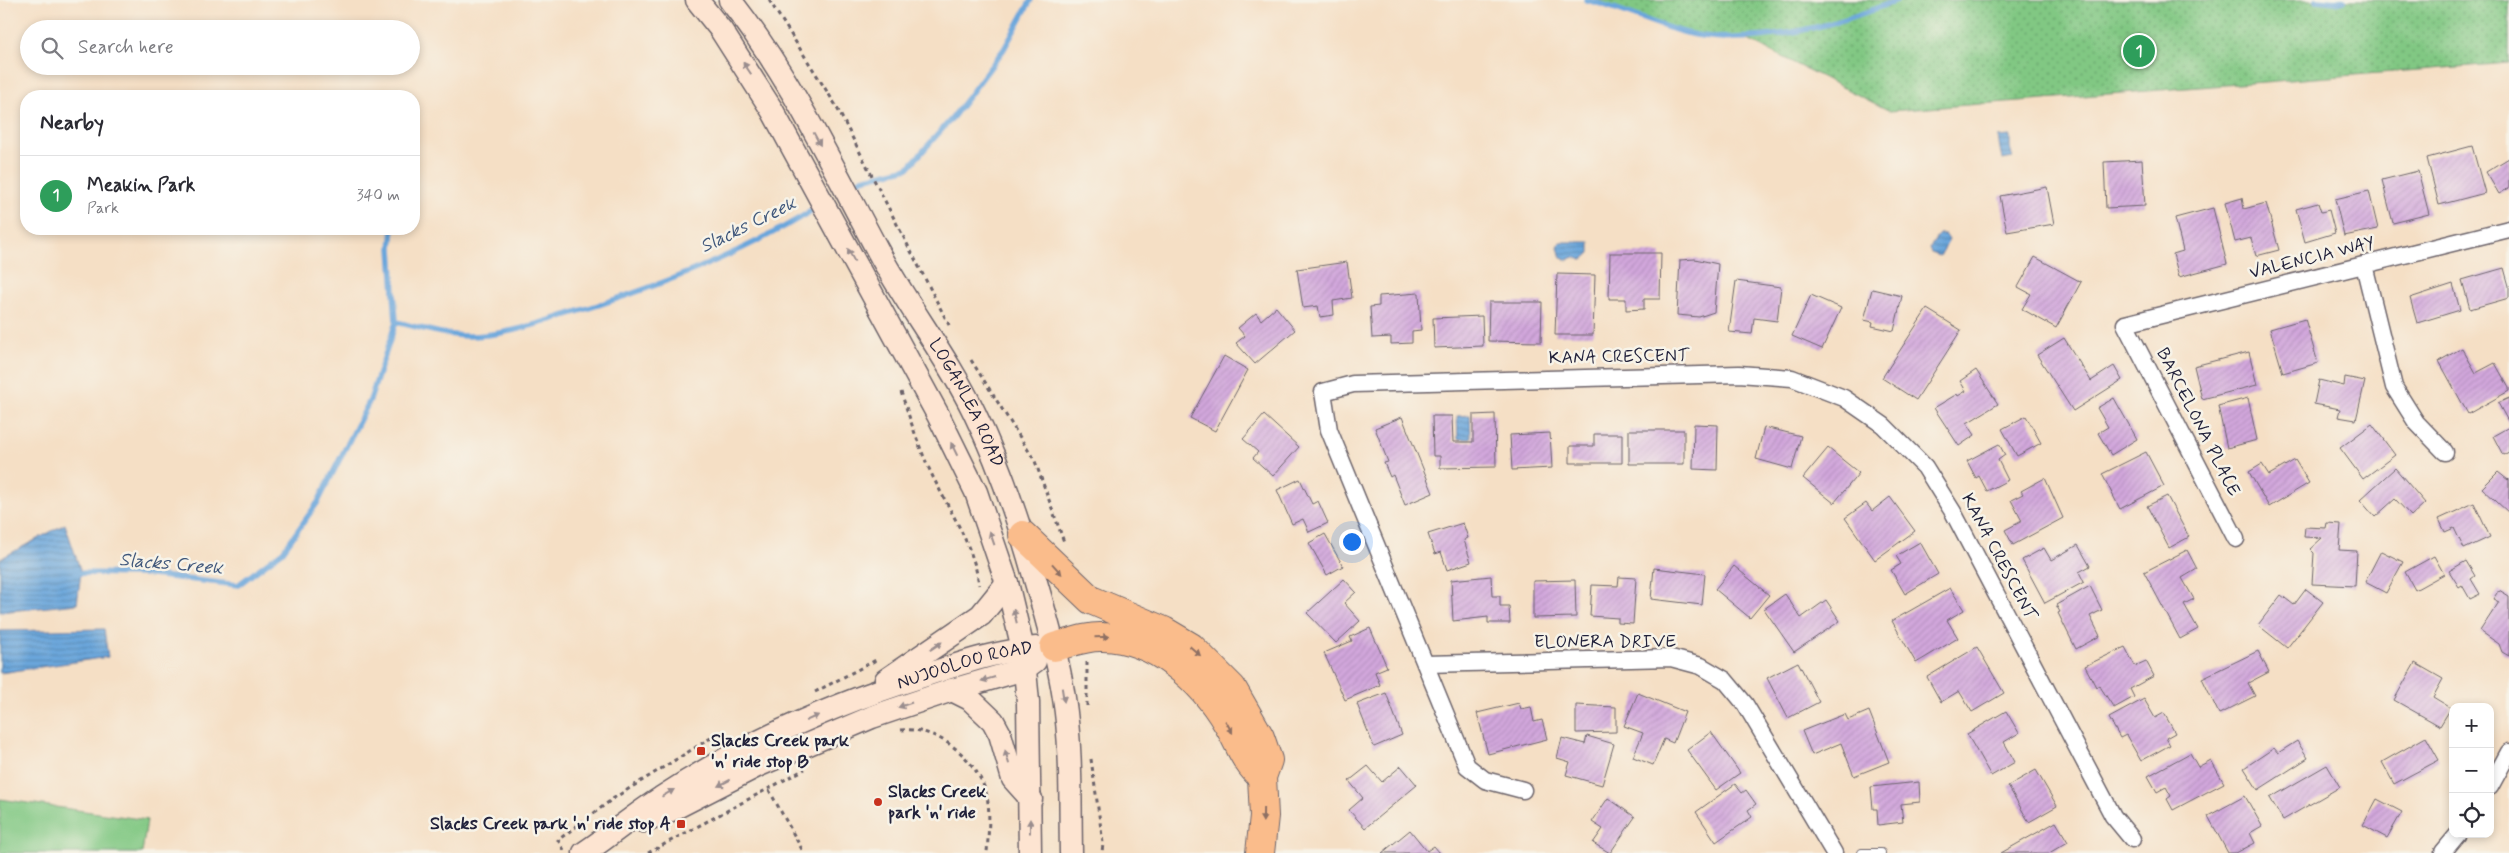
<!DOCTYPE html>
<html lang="en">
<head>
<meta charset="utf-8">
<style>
	:root { --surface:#fff; --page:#f2f2f3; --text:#2b2b33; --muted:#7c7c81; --line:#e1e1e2; --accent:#db2777 }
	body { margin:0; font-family:Mynerve,sans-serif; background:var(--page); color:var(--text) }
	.controls { position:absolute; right:15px; bottom:15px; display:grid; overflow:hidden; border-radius:10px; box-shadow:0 2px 8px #0003 }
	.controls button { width:45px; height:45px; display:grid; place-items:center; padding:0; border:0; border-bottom:1px solid var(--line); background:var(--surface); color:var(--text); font:25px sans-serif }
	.you { position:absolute; left:1351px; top:541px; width:18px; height:18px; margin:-12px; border:4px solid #fff; border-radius:50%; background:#1a73e8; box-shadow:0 0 0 8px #1a73e833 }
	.badge { display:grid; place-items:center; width:32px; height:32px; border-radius:50%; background:var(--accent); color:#fff; font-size:16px; font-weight:700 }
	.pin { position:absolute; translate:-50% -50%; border:2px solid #fff; box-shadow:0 1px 5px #0006 }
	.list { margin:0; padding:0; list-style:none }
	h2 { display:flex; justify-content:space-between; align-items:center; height:65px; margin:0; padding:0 20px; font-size:21px }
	h2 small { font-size:16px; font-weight:400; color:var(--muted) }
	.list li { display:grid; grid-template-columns:32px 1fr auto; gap:15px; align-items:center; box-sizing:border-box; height:80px; padding:0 20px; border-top:1px solid var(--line) }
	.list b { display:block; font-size:19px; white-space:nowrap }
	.list p { margin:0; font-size:16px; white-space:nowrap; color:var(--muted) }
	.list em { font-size:16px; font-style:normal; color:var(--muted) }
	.icon { flex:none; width:28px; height:28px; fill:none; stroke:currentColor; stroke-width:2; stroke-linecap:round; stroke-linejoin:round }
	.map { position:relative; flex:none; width:2509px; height:853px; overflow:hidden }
	.search { position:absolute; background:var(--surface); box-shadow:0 2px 8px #0003; left:20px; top:20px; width:400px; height:55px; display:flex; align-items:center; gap:12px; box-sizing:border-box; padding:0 18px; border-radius:28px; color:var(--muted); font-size:19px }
	.panel { position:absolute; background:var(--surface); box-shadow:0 2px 8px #0003; left:20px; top:90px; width:400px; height:145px; border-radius:20px }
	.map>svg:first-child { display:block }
</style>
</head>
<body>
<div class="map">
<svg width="2509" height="853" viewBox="0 0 2509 853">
	<defs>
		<pattern id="park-dots" width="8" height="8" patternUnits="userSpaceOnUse" patternTransform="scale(1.25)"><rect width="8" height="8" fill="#81c883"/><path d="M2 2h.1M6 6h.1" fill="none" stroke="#69a26c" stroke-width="1.8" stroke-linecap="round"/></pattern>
		<pattern id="water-rules" width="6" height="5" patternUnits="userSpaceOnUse" patternTransform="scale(1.25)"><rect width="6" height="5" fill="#6aa6db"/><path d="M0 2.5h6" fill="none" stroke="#5787b3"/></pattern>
		<pattern id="building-hatch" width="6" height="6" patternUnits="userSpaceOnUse" patternTransform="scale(1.25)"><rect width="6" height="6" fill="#d2a7dc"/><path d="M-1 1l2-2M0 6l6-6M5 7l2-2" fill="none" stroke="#b48fbe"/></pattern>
	</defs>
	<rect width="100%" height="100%" fill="#f7f3e8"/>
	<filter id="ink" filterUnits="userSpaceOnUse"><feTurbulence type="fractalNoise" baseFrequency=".02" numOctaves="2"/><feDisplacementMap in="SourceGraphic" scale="10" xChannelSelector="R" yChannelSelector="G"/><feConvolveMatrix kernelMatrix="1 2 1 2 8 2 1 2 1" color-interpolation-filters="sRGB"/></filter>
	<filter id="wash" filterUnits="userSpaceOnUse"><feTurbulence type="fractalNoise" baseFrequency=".0096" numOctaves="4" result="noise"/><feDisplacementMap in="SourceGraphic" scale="20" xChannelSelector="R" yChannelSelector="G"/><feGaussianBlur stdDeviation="1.12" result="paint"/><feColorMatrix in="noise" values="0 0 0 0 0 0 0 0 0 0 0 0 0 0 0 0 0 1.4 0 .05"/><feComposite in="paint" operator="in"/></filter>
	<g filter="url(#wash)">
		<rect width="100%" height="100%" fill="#f5dfc5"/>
		<path fill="#81c883" stroke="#52755f" d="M0,799L147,820L142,853H0Z"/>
		<path fill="url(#park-dots)" stroke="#52755f" d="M1586,0H2509V63L1890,111L1744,38L1695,35Z"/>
		<path fill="url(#water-rules)" stroke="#46648b" d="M2010,136V148L2013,158L2002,160L1998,137Z
			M1939,234H1945L1949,240L1940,256L1931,253L1929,249Z
			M1560,242H1590V253L1582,260L1574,257L1568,260L1561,258L1558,247Z
			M1470,415L1471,439H1458L1457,416Z
			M65,524L81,572L77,604L0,612V559Z
			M104,629L108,657L0,673V631Z"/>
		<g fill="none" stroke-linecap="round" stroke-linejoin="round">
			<path stroke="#6aa6db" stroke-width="5.5" d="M1586,0C1623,8 1658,28 1696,35C1758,46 1840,25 1897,0
				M2316,0L2336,2L2344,0
				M850,187L862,179L908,168L953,117L1004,49L1031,0
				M396,322C418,327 444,336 466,336C504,336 537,324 573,313C658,287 744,254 819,206
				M76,573L143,574L238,585L283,551L318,502L370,400L396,322L391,248L393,229"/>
		</g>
		<g id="blocks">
			<path fill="url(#building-hatch)" d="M2472,146L2485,193L2439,205L2427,158Z
				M2509,158V188L2499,194L2486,172Z
				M2142,160L2145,206L2106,208L2104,162Z
				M2418,171L2429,214L2393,223L2382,180Z
				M2047,187L2054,224L2007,232L2000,196Z
				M2369,191L2378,229L2344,236L2335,199Z
				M2242,198L2244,209L2266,203L2279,250L2256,256L2251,238L2235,242L2225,203Z
				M2318,203L2321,212L2329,210L2335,233L2305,242L2296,209Z
				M2213,208L2227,264L2179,277L2173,254L2183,251L2175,218Z
				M1610,253H1661L1660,299H1644V309L1626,310V299H1609Z
				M2035,257L2081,282L2056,328L2022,309L2031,294L2018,287Z
				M1695,259L1718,264L1714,312L1699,317L1677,315L1680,260Z
				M1347,262L1352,298L1333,301L1334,315L1320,317L1318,306L1303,308L1297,269Z
				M2504,268L2509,286V298L2470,309L2462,280Z
				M1557,274L1595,275L1593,335H1555Z
				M1736,281L1781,287L1777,321L1754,318L1752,334L1729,332Z
				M2453,284L2460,310L2417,323L2410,298Z
				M1872,289L1902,296L1894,331L1872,326L1873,322L1864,320Z
				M1419,293L1421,330L1412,331V343L1391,344V337L1372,338L1370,307L1379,306V296Z
				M1811,295L1841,308L1822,349L1792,336Z
				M1489,302H1542L1541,342L1488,341Z
				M1276,307L1295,330L1255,364L1236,343L1245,336L1238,328L1256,313L1261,320Z
				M1927,309L1961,330L1916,400L1882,378Z
				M1482,316L1483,346L1434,348L1433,318Z
				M2305,319L2318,363L2283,373L2270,329Z
				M2064,338L2091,381L2114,366L2122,380L2073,411L2037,355Z
				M2462,348L2476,373L2495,363L2509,388V391L2468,414L2439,361Z
				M2249,352L2257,385L2202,399L2194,366Z
				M1224,356L1248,370L1215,431L1190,418Z
				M1976,370L1998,404L1967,423L1975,435L1959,446L1934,408L1957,394L1958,396L1966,391L1960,381Z
				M2345,377L2365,381L2356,420L2338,417L2340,409L2314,404L2319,380L2344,386Z
				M2114,398L2137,439L2111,455L2098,433L2108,427L2097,408Z
				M2248,398L2257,440L2227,448L2218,406Z
				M2509,398V423L2498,403Z
				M1495,414L1496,467L1440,468V456H1433L1432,416H1452L1453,442H1473V415Z
				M1264,415L1299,447L1273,476L1253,458L1258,452L1243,439Z
				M2026,416L2041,443L2017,456L2002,429Z
				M1402,417L1433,493L1405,505L1393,475L1390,477L1384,463L1388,462L1375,428Z
				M1694,424L1718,425L1717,470L1693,469Z
				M2372,424L2395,455L2363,479L2340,448Z
				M1764,427L1801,436L1792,469L1756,459Z
				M2509,427V452L2503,455L2493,436Z
				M1629,430H1684V464H1629Z
				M1550,433L1552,468L1512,470L1510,435Z
				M1594,434H1622V463H1570V446H1594Z
				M1999,444L2005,455L1998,460L2008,480L1987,491L1979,476L1976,478L1967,461Z
				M1828,448L1859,473L1834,503L1803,478Z
				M2146,452L2164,486L2120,509L2102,474Z
				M2295,460L2309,483L2269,507L2249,472L2262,464L2269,475Z
				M2395,468L2425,503L2411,516L2395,499L2375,517L2360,500Z
				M2498,472L2508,480L2509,479V513L2482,488Z
				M2045,478L2063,518L2013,545L2005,530L2022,521L2011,500L2023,494L2021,491Z
				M1300,479L1312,504L1318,501L1328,523L1309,532L1303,519L1292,524L1277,490Z
				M2167,496L2189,537L2169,548L2147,506Z
				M1890,497L1915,531L1875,560L1845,518L1866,503L1872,511Z
				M2474,503L2490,537L2464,549L2454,528L2445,532L2439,519Z
				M1463,523L1468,538L1464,540L1471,562L1447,570L1441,552L1435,554L1428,534Z
				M2327,523L2341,524L2339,550L2357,551L2355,586L2312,584L2314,553L2310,549L2322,538L2304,537L2305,527L2326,528Z
				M1325,534L1343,566L1327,575L1309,543Z
				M1920,542L1938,574L1905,594L1891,570L1901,564L1896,556Z
				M2078,545L2090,566L2079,572L2084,582L2045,603L2022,560L2044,548L2051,560Z
				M2187,550L2197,569L2182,578L2194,599L2184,604L2198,629L2180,639L2144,572Z
				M2381,551L2403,562L2386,593L2365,582Z
				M2434,556L2444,574L2415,590L2405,572Z
				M2466,561L2475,576L2471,579L2480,594L2470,599L2462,585L2459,587L2449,571Z
				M1734,566L1769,595L1750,618L1715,589Z
				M1654,568L1705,574L1702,605L1651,599Z
				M1491,576L1492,596H1500V606H1509L1510,623H1488V617L1453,621L1451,580Z
				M1619,577L1636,578L1633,624L1618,623V618L1590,616L1592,585L1618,586Z
				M1344,579L1356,592L1344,603L1360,621L1336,643L1307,613Z
				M1575,580L1576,617L1533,618V581Z
				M2090,586L2102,610L2090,616L2100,636L2076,649L2058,613L2060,612L2056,605Z
				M1950,588L1964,610L1947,620L1958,638L1916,663L1892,621Z
				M2306,589L2323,602L2287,648L2258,625L2281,595L2294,605Z
				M2499,590L2509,596V656L2502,652L2499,644L2480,631L2499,602L2493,599Z
				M1785,594L1801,618L1826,600L1840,621L1794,652L1764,609Z
				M1370,628L1387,667L1375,672L1380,685L1345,700L1324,653L1352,641L1350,637Z
				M1977,647L2004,693L1972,712L1959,691L1941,702L1927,677Z
				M2125,647L2135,666L2146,661L2154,676L2130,689L2134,697L2114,708L2099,685L2096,687L2085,666Z
				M2258,651L2269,672L2248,683L2255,696L2219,714L2202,678Z
				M1798,662L1819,702L1788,718L1767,678Z
				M2415,663L2443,679L2433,697L2451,708L2440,726L2394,700Z
				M1386,693L1402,735L1374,747L1357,704Z
				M1638,693L1685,712L1673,743L1664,739L1653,765L1633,757L1643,733L1624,726Z
				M2144,699L2155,718L2164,713L2175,733L2166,738L2170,745L2141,761L2126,735L2120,738L2109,718Z
				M1519,703L1521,709L1531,707L1534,722L1542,720L1547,739L1488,754L1477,713Z
				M1576,705L1616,707V732L1576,733Z
				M1869,711L1889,762L1854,776L1841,743L1812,755L1802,731L1845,714L1848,720Z
				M2006,711L2019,733L2004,742L2015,762L1991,776L1967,734Z
				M1711,732L1740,773L1716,790L1687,750Z
				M1587,736L1614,744L1602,785L1566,775L1570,762L1557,758L1562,738L1585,744Z
				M2426,737L2439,760L2394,784L2382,762Z
				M2297,741L2308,758L2258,790L2244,768L2274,748L2278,753Z
				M2190,753L2198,767L2211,760L2224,783L2173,810L2167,799L2171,796L2166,787L2157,792L2148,776Z
				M2327,765L2340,787L2283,820L2270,798Z
				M1368,766L1382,782L1401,766L1417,785L1365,828L1349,810L1363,798L1349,781Z
				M2036,770L2057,806L2029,822L2008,786Z
				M1919,782L1920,802L1901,804L1903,822L1878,825L1877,809H1873L1871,787Z
				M1735,784L1742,793L1746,790L1756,804L1748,810L1752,817L1716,842L1696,812Z
				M2245,796L2262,826L2250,833L2255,843L2236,853H2228L2208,816Z
				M1608,798L1635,817L1610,853L1593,843L1603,829L1592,822Z
				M2377,799L2402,812L2387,838L2363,825Z
				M2056,822L2068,842L2049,853H2001Z
				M1410,830L1427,851L1434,846L1440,853H1382Z"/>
		</g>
	</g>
	<g filter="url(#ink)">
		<use href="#blocks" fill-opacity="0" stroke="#6c646b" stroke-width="1"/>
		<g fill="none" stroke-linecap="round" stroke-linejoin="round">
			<defs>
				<path id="lane" d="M1862,853H1881"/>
				<path id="street" d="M2364,265L2394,387L2416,422L2445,452
					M2236,539L2125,324L2509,229
					M1425,664L1671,658L1701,666L1725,680L1745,704L1834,853
					M2490,787L2509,752
					M1523,790L1485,780L1467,766L1329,430L1323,392L1353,384L1739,374L1792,378L1844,398L1883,425L1925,467L1953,512L2113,816L2132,839
					M2443,852L2458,834"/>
				<g id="secondary">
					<path d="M697,0L721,30L772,110L938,415L976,492L1007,583L1023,649L1028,702L1030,853"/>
					<path id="s1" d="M730,0C790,76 832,166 878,251C907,306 947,356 974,412C1000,465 1019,522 1035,579C1047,619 1058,658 1064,698C1072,749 1070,802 1071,853"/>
					<path d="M886,680L981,615L1007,583"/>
					<path d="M952,690L970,699L993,721L1000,734L1013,779L1031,799"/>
					<path d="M643,821L671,810L757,766L872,717L952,690L1024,669L1035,661"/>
					<path id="s2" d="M584,853C610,836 634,815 661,798C742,744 834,704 926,675C962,663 997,651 1036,648"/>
				</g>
				<path id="highway" d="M1023,535L1091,600L1164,631L1191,647L1232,688L1260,737L1268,760L1262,777L1264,816L1260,853
					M1054,647C1070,643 1087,636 1103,637C1155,638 1202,680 1227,723C1239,742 1244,762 1262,777"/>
			</defs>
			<use href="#lane" stroke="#6c646b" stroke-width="10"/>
			<use href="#street" stroke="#6c646b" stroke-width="19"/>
			<use href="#secondary" stroke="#6c646b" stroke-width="25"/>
			<use href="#highway" stroke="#6c646b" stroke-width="30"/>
			<path stroke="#6c646b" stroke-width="3" stroke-dasharray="4 4" stroke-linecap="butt" d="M769,0L835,104L950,327
				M971,360L1035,461L1064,542
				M901,392C911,422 920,451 934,479C951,513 974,547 979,585
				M815,692L878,659
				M1087,706V660
				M901,730C940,726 984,764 988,803C990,819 988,837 987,853
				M1091,759L1103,843L1102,853
				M769,790L804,853
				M564,850L558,840L614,798L709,739L726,734
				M648,853L805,769"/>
			<use href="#lane" stroke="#fff" stroke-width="8"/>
			<use href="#street" stroke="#fff" stroke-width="16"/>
			<use href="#secondary" stroke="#fde4d1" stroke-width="22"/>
			<use href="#highway" stroke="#fabc8b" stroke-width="28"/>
		</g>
		<defs><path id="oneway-solid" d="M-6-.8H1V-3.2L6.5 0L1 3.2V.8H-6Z" transform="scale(1.25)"/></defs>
		<g fill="#9a8d8e">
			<use href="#oneway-solid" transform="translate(747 68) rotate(-124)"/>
			<use href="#oneway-solid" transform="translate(817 139) rotate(62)"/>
			<use href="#oneway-solid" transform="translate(851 255) rotate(-118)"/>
			<use href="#oneway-solid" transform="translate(954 449) rotate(-116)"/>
			<use href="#oneway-solid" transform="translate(992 538) rotate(-109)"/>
			<use href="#oneway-solid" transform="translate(1015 616) rotate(-104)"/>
			<use href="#oneway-solid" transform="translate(936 646) rotate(-34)"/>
			<use href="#oneway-solid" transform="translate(988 679) rotate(164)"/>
			<use href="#oneway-solid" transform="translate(1063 695) rotate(81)"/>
			<use href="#oneway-solid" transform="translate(905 705) rotate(161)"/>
			<use href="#oneway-solid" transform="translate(812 718) rotate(-24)"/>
			<use href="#oneway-solid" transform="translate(1007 757) rotate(-106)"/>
			<use href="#oneway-solid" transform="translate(724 783) rotate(153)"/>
			<use href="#oneway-solid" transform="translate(668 793) rotate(-30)"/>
			<use href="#oneway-solid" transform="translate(1030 826) rotate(-90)"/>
		</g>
		<g fill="#8e6f63">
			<use href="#oneway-solid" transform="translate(1057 569) rotate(48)"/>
			<use href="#oneway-solid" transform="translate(1102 637) rotate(-1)"/>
			<use href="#oneway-solid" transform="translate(1195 651) rotate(41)"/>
			<use href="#oneway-solid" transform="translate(1229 727) rotate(60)"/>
			<use href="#oneway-solid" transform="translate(1263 815) rotate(91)"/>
		</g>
	</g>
	<g fill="#c8321e" stroke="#f7f3e8" stroke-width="2">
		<rect x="696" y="746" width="10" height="10" rx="2.5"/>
		<circle cx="878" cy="802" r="5"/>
		<rect x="676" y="819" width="10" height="10" rx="2.5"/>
	</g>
	<g text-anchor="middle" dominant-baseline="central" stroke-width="5" stroke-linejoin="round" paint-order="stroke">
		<g font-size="18" fill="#22223b" stroke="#f7f3e8">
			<text transform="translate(2312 258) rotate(-14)">VALENCIA WAY</text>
			<text transform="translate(1619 357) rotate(-1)">KANA CRESCENT</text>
			<text stroke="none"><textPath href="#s1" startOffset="468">LOGANLEA ROAD</textPath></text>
			<text transform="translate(2198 422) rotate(63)">BARCELONA PLACE</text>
			<text transform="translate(1999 557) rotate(62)">KANA CRESCENT</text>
			<text x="1605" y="642">ELONERA DRIVE</text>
			<text stroke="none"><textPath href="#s2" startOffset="428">NUJOOLOO ROAD</textPath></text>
		</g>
		<g font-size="18" font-weight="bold" fill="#22223b" stroke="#f7f3e8" text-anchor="start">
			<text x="711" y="741">Slacks Creek park<tspan x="711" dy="21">'n' ride stop B</tspan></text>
			<text x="888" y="792">Slacks Creek<tspan x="888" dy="21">park 'n' ride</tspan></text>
			<text x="671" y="824" text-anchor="end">Slacks Creek park 'n' ride stop A</text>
		</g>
		<g font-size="19" font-style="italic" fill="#3f577b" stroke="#f7f3e8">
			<text transform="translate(748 225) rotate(-26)">Slacks Creek</text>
			<text transform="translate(171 564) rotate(5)">Slacks Creek</text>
		</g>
	</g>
</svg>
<div class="controls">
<button>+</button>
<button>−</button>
<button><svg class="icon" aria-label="locate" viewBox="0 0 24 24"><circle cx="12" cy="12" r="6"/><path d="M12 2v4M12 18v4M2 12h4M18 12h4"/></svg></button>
</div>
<div class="you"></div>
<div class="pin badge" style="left:2139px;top:51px;background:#2e9e5b">1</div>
<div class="search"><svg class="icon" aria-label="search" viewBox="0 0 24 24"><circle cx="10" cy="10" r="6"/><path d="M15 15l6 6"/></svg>Search here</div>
<section class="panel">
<h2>Nearby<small></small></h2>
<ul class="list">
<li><span class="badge" style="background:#2e9e5b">1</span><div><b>Meakin Park</b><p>Park</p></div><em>340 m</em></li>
</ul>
</section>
</div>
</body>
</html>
